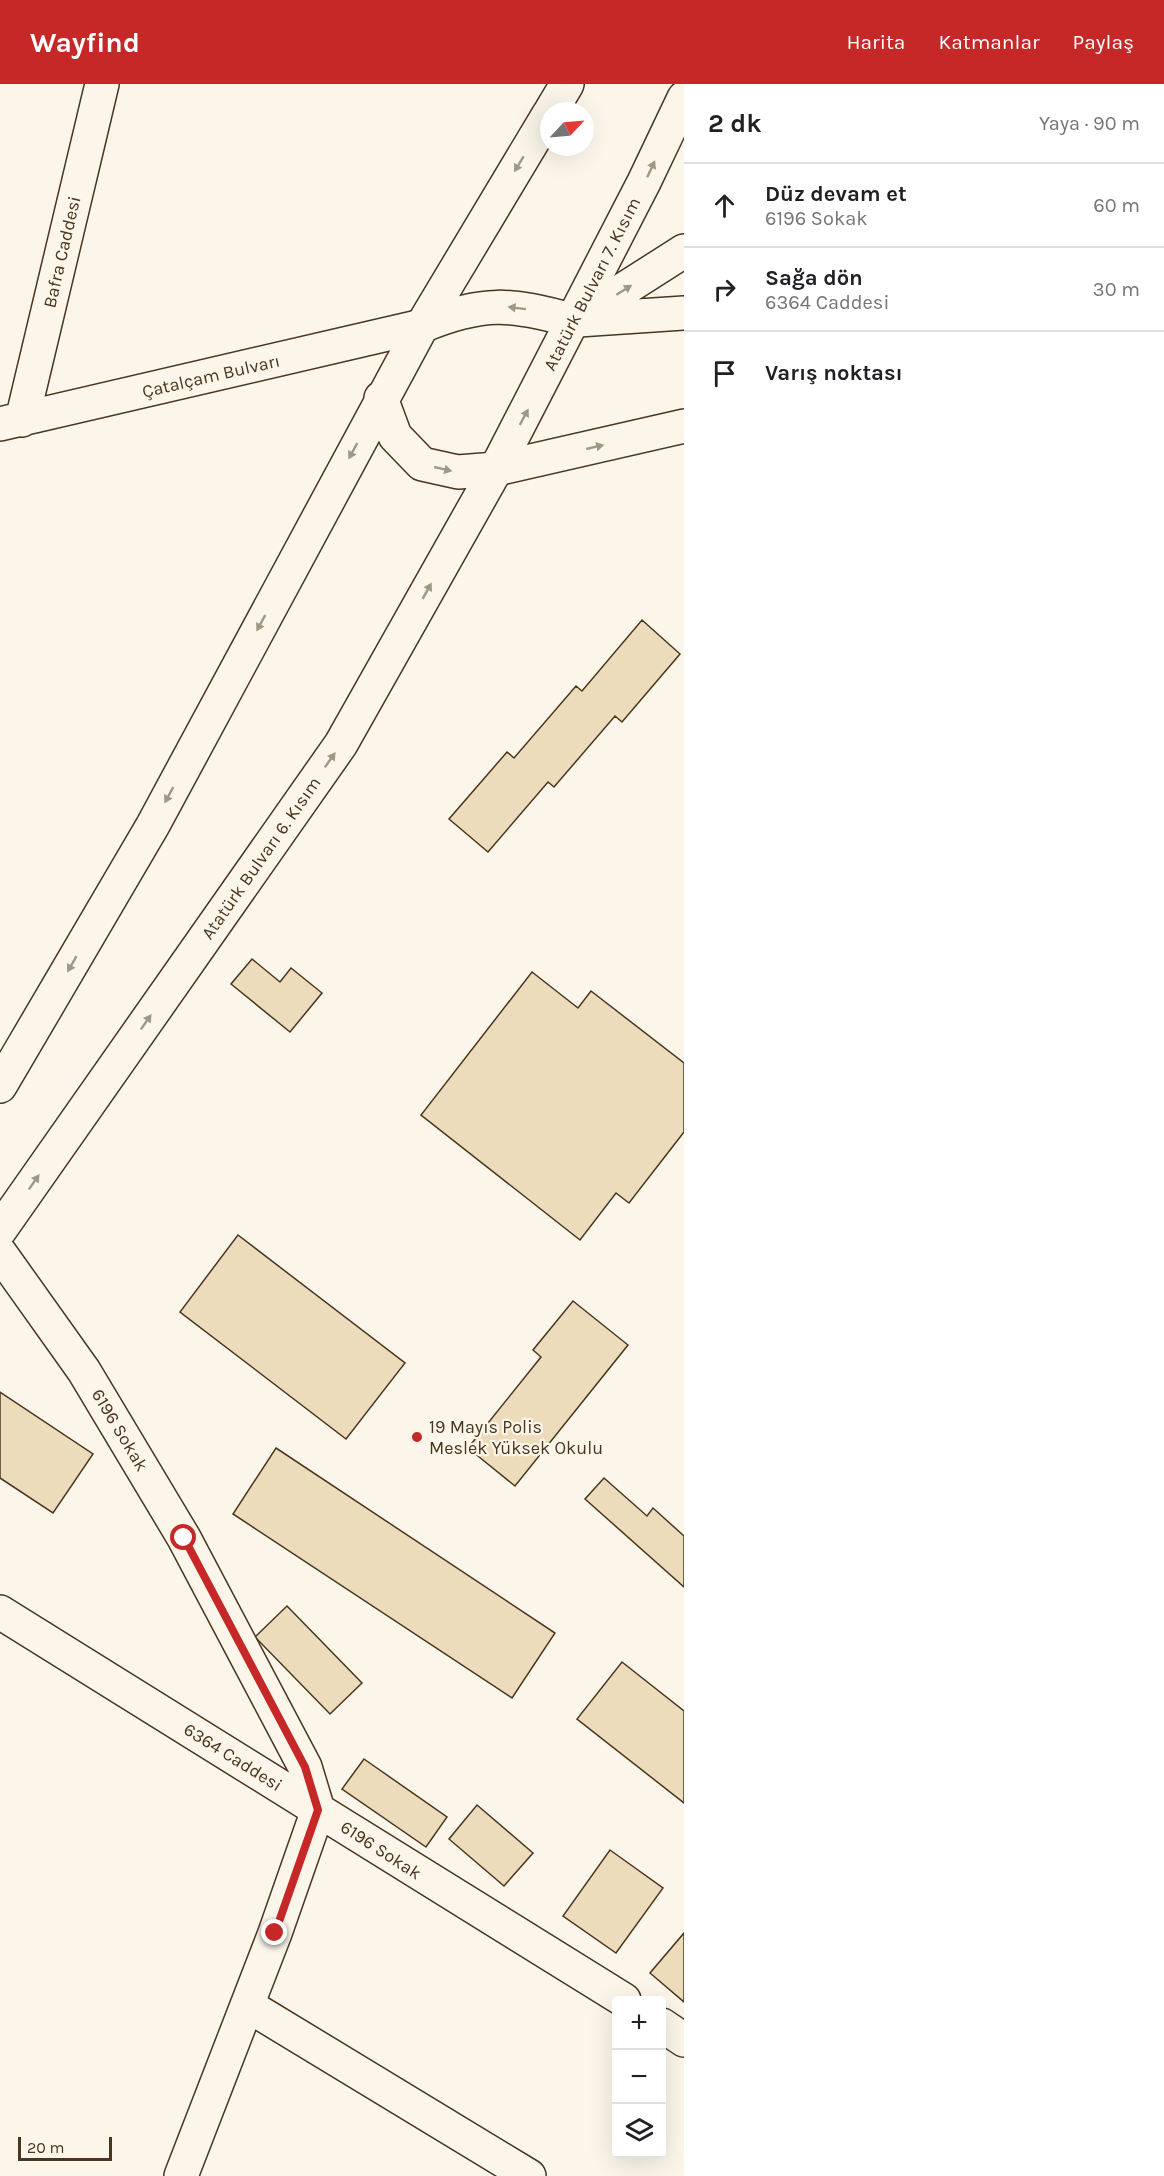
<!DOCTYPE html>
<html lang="tr">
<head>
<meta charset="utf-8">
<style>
	:root { --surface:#fff; --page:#f6f6f6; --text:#202124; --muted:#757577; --line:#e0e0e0; --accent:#c62828 }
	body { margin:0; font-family:Karla,sans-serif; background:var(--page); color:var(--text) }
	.controls { position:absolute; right:18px; bottom:18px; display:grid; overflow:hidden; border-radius:6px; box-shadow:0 6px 24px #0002 }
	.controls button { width:54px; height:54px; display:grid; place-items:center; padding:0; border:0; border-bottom:2px solid var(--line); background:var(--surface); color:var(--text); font:30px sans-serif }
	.compass { position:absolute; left:540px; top:18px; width:54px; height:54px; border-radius:50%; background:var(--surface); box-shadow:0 6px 24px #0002; rotate:64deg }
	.scale { position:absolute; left:18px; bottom:15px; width:94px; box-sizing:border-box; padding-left:6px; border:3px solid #4a3520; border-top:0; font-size:16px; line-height:21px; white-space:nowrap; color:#4a3520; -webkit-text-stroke:4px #fbf6e9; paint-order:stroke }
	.stop { position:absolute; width:18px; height:18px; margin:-14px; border:4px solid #c62828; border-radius:50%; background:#fff }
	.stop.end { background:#c62828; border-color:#fff; box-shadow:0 2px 6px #0008 }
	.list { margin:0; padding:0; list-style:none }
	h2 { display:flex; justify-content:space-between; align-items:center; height:78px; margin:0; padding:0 24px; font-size:26px }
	h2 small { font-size:20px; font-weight:400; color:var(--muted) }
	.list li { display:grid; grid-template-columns:39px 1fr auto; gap:18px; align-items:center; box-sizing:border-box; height:84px; padding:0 24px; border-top:2px solid var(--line) }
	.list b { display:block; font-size:22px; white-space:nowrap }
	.list p { margin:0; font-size:20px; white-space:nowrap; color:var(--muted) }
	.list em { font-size:20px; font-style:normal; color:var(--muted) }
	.icon { flex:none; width:33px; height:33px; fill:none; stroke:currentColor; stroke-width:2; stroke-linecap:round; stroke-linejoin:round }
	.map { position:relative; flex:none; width:684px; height:2092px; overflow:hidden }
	header { display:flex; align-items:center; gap:36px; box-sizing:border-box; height:84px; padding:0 30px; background:var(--accent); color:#fff }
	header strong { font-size:28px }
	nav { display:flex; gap:33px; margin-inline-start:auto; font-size:21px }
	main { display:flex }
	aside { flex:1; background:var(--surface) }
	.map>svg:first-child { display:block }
</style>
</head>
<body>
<header>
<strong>Wayfind</strong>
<nav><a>Harita</a><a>Katmanlar</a><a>Paylaş</a></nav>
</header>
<main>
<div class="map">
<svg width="684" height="2092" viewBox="0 0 684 2092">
	<rect width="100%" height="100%" fill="#fbf6e9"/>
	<path fill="#ecdcbc" stroke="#4a3520" stroke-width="1.5" d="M642,536L680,570L622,638L615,632L554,703L548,698L488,768L449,735L507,668L514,674L576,602L582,607Z
		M252,875L280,898L291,884L322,909L290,948L231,900Z
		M532,888L578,924L591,907L684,979V1048L629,1119L616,1109L580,1156L421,1031Z
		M238,1151L405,1279L346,1355L180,1228Z
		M573,1217L628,1261L515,1402L468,1364L541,1273L533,1266Z
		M0,1308L93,1370L53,1429L0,1394Z
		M276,1364L555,1549L512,1614L233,1430Z
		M604,1394L647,1432L653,1424L684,1452V1503L585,1415Z
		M287,1522L362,1599L330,1630L255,1553Z
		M622,1578L684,1627V1719L577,1635Z
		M364,1675L447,1733L426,1763L342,1705Z
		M477,1721L533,1769L504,1802L449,1755Z
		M610,1766L663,1804L616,1869L563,1832Z
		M684,1849V1918L650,1889Z"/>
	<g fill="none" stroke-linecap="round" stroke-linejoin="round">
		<defs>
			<path id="minor" d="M578,236L684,229
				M574,237L684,167
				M22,336L102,0
				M0,340L422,242
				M496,385L684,342
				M0,1169L84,1287L184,1454L305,1683L318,1726L624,1916
				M0,1528L318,1726L275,1849L181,2092
				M247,1921L529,2092
				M662,1941L684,1956"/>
			<path id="highway" d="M551,27L567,0
				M422,242C482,217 512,219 574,237
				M381,314L395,352L422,380L458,388L496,385
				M0,1002L153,741L422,242L549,30
				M0,1146L341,660L496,385L644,98L684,14"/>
		</defs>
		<use href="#minor" stroke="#4a3520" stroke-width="36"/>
		<use href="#highway" stroke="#4a3520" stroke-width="36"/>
		<use href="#minor" stroke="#fbf6e9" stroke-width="33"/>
		<use href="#highway" stroke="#fbf6e9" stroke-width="33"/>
	</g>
	<defs><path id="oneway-solid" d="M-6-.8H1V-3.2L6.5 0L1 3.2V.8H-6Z" transform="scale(1.5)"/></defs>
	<g fill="#a29684">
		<use href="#oneway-solid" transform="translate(519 80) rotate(121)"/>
		<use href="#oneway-solid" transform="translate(651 85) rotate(-65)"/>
		<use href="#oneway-solid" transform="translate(624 206) rotate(-32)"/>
		<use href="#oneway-solid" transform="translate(517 224) rotate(-173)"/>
		<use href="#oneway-solid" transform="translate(524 333) rotate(-62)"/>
		<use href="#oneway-solid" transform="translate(595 363) rotate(-13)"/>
		<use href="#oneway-solid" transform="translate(353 367) rotate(118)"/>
		<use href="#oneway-solid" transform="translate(443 385) rotate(13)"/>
		<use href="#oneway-solid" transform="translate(427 507) rotate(-61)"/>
		<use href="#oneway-solid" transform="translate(261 539) rotate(118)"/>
		<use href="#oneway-solid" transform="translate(330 676) rotate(-55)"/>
		<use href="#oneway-solid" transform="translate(169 711) rotate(118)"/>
		<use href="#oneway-solid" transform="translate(72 880) rotate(120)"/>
		<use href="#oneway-solid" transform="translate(146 938) rotate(-55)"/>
		<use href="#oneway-solid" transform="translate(34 1098) rotate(-55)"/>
	</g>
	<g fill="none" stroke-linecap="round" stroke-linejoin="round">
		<path stroke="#c62828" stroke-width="8" d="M184,1454L305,1683L318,1726L275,1849"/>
	</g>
	<circle fill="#c62828" stroke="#fbf6e9" stroke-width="2" cx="417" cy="1353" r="6"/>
	<g text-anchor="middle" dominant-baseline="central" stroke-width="4.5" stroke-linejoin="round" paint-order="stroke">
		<g font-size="18" fill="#4a3520" stroke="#fbf6e9">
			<text transform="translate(62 168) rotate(-77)">Bafra Caddesi</text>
			<text transform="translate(592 200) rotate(-63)">Atatürk Bulvarı 7. Kısım</text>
			<text transform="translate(211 292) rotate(-13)">Çatalçam Bulvarı</text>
			<text transform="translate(261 774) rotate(-55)">Atatürk Bulvarı 6. Kısım</text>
			<text transform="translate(120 1346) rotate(59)">6196 Sokak</text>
			<text transform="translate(233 1673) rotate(32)">6364 Caddesi</text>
			<text transform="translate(381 1766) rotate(33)">6196 Sokak</text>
		</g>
		<g font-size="18" fill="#4a3520" stroke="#fbf6e9" text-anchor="start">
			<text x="429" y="1343">19 Mayıs Polis<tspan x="429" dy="21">Meslek Yüksek Okulu</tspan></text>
		</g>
	</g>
</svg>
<div class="controls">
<button>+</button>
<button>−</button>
<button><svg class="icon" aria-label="layers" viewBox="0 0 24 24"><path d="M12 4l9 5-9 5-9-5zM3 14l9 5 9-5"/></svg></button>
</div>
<svg class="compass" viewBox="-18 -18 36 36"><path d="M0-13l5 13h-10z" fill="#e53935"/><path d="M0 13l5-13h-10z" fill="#757577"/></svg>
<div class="scale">20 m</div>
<div class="stop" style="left:184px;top:1454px"></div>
<div class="stop end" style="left:275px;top:1849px"></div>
</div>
<aside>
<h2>2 dk<small>Yaya · 90 m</small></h2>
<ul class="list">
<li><svg class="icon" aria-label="ahead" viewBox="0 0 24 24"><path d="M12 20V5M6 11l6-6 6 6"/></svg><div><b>Düz devam et</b><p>6196 Sokak</p></div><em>60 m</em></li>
<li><svg class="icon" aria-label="right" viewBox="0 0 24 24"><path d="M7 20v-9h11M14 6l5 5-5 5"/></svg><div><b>Sağa dön</b><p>6364 Caddesi</p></div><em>30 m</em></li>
<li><svg class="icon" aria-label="arrive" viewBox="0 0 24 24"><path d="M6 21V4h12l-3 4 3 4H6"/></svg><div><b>Varış noktası</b></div></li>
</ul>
</aside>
</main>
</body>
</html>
